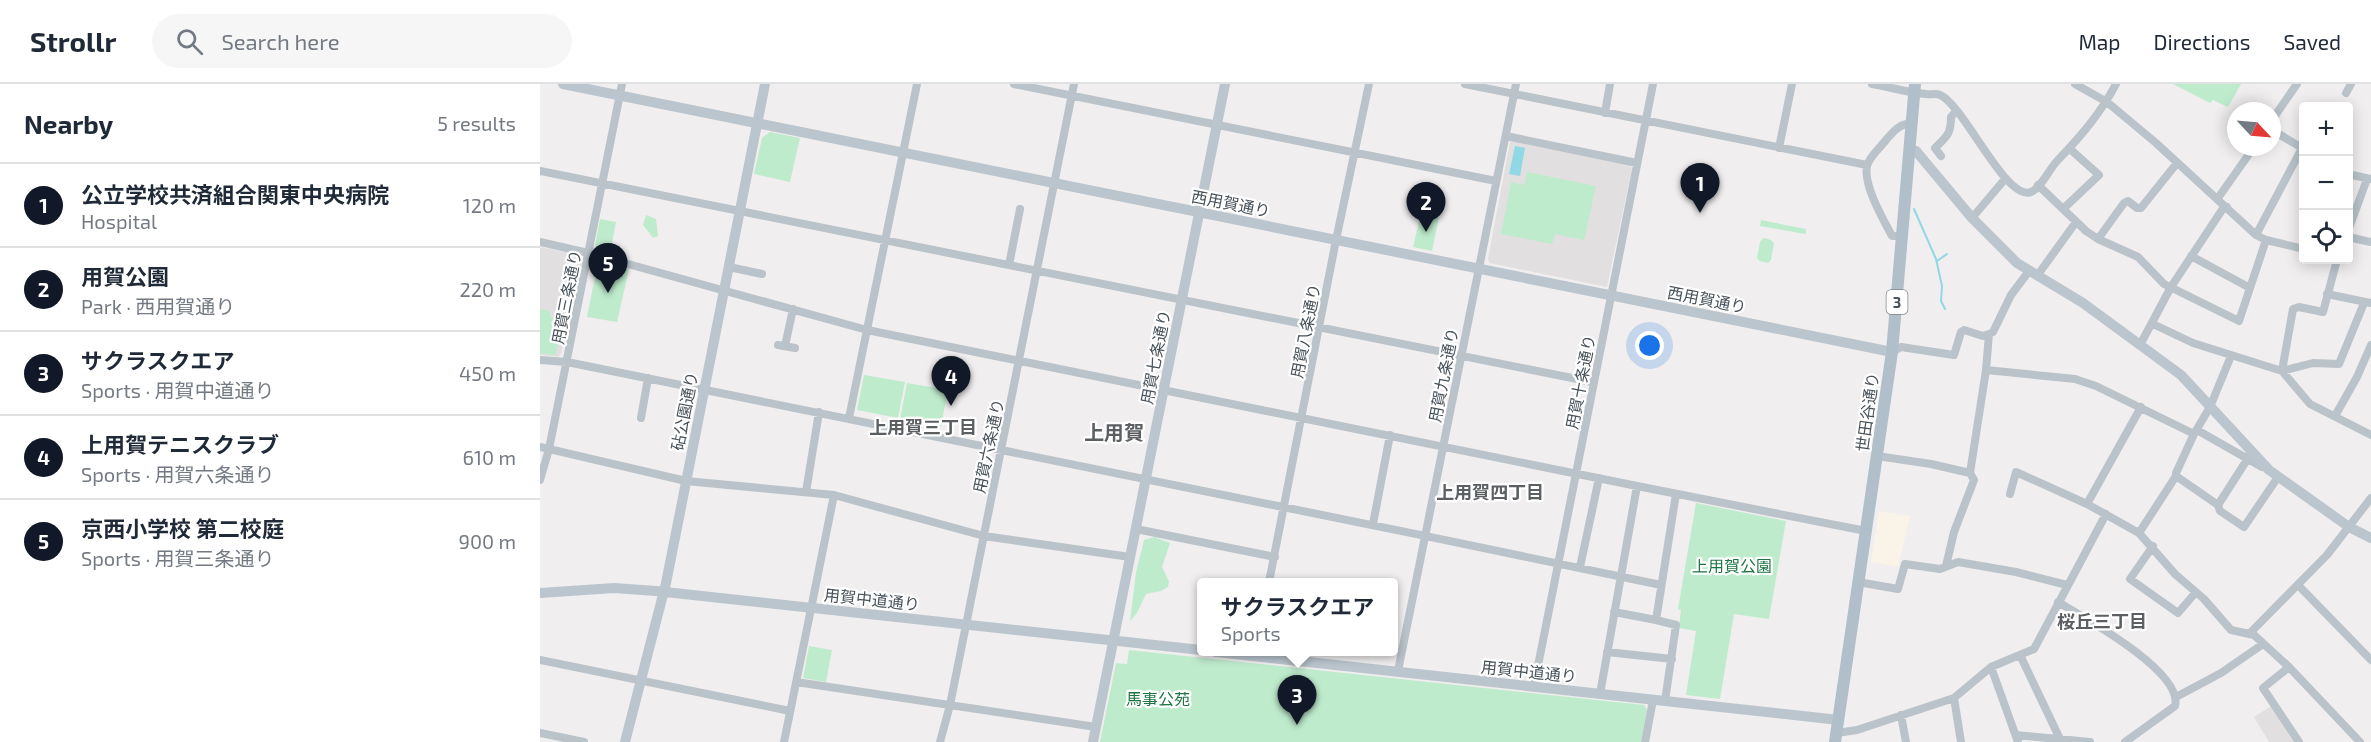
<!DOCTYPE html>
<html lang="en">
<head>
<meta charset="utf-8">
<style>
	:root { --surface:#fff; --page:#f6f6f7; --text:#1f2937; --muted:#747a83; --line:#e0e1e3; --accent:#111827 }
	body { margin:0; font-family:"Exo 2","Noto Sans JP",sans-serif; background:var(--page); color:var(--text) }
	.controls { position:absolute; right:18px; top:18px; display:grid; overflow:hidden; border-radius:6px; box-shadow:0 3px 15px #0003 }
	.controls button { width:54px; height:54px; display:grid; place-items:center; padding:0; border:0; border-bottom:2px solid var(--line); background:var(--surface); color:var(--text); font:30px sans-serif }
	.compass { position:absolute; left:1687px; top:18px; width:54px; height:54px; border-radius:50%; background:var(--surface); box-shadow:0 3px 15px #0003; rotate:116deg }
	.you { position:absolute; left:1110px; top:262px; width:21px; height:21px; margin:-15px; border:4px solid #fff; border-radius:50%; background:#1a73e8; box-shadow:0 0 0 9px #1a73e833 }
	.badge { display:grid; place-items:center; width:39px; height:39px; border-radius:50%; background:var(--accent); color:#fff; font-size:20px; font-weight:700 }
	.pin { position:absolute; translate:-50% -50px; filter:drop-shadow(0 2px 3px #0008) }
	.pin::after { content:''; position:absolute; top:32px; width:21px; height:18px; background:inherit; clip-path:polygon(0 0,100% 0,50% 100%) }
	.popup { position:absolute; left:657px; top:494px; width:201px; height:78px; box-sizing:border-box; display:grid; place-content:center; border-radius:6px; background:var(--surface); filter:drop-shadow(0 2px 4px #0005); font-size:20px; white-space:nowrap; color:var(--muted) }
	.popup b { font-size:22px; color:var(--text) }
	.popup::after { content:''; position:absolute; left:50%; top:100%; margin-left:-12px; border:12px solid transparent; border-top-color:var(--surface) }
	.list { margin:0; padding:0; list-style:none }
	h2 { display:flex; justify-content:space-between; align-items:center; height:78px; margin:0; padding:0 24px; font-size:26px }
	h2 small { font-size:20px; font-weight:400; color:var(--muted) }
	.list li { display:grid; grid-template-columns:39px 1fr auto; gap:18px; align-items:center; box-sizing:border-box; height:84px; padding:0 24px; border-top:2px solid var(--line) }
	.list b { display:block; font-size:22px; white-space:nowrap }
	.list p { margin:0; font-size:20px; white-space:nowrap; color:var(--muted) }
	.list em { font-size:20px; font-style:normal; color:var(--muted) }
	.icon { flex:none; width:33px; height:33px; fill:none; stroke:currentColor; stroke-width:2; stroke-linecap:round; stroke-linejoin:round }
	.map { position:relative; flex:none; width:1831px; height:658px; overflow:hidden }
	header { display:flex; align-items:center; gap:36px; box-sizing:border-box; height:84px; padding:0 30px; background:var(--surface); border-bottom:2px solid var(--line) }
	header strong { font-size:28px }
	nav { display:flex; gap:33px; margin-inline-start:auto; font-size:21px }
	.search { width:420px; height:54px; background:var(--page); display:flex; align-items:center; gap:15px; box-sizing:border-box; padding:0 21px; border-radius:33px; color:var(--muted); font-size:22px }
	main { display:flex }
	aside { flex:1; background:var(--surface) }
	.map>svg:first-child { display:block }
</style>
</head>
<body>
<header>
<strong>Strollr</strong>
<div class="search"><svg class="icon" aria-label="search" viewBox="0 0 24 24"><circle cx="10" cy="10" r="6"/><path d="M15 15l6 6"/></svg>Search here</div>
<nav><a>Map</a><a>Directions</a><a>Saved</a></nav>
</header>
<main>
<aside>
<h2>Nearby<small>5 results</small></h2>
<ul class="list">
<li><span class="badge">1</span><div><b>公立学校共済組合関東中央病院</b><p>Hospital</p></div><em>120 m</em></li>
<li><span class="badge">2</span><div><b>用賀公園</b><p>Park · 西用賀通り</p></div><em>220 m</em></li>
<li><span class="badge">3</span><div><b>サクラスクエア</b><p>Sports · 用賀中道通り</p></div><em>450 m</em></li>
<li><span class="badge">4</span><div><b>上用賀テニスクラブ</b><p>Sports · 用賀六条通り</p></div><em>610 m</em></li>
<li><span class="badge">5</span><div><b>京西小学校 第二校庭</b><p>Sports · 用賀三条通り</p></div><em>900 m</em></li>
</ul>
</aside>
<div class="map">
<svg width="1831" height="658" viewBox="0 0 1831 658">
	<rect width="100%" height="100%" fill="#f0eeee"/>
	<path fill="#faf4e8" d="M1339,427L1370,432L1358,483L1331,478Z"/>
	<path fill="#e1dfdf" d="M973,57L1090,81L1092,84L1067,203L950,179L948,175L970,58Z
		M0,163L39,171L42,174L21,270L18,273L0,271Z
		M1733,621L1758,658H1729L1714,633Z"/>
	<path fill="#bfebcd" d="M1633,0H1701L1688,23L1673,16L1670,19Z
		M230,48L260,54L250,98L214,90L222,54Z
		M987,88L1056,102L1044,156L1015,150L1012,160L961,150L971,98L984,101Z
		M881,129L899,133L892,167L873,163Z
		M106,131L116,135L118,152L113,154L103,141Z
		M60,135L76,138L71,164L55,161Z
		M1221,136L1266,145V150L1220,142Z
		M1223,154L1231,156L1234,159L1231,176L1228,179L1220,177L1217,174L1220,158Z
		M58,178L89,185L77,238L47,233Z
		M0,225L10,227V233L21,235L16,271L0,269Z
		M324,291L365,298L358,334L317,326Z
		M367,299L408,306L401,342L360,335Z
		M1156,419L1246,437L1229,535L1194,530L1180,615L1146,611L1156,547L1139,544L1141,526L1138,525Z
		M614,453L630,459L622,483L629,497L628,503L621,507L606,510L597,529L590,537L596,488L604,456Z
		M269,562L292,566L286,598L263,594Z
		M589,566L1104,621L1107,626L1101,658H560L576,579L587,580Z"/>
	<path fill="#90d8e4" d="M975,62L985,64L980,92L969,90Z"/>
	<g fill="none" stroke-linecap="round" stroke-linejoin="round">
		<path stroke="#90d8e4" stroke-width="2" d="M1374,125L1396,175L1402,202L1401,217L1405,225
			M1397,177L1407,170"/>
		<path stroke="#bac3ca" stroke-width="8" d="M474,0L956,97
			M925,0L1327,81
			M1332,0C1350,3 1369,9 1386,10C1391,11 1396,9 1400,11C1424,21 1466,118 1491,108C1502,103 1509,85 1518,76C1540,53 1561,29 1576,0
			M1535,0L1567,18L1616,59L1716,151L1726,156L1764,165
			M1806,9L1811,0
			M1065,29L1070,0
			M1732,36L1757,0
			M1732,46L1764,65
			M966,52L1097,79
			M1239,64L1252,0
			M1401,72L1395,64C1407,52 1411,50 1411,33L1416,27
			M0,87L1052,298
			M1808,90L1830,95
			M1498,101L1546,147L1558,155L1598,173L1624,200L1699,237L1726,156
			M1678,114L1714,63
			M1523,125L1559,91L1530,65
			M1432,134L1465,95
			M1808,147L1827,95
			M1716,151L1762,64
			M1362,152H1352C1343,135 1323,101 1327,82C1329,73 1340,64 1346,56C1354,47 1359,40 1372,39
			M1808,153L1831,158
			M1558,155L1584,119L1588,117L1597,124H1601L1637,79
			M0,158L48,169L327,246L1097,402L1326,447
			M1651,172L1710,204
			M469,181L480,125
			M189,183L222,190
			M1497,192L1536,138
			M1787,210L1831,219
			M1613,240L1653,259L1742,287L1770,320L1831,351
			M238,261L255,264
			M1600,261L1631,203L1682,126L1687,123
			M245,262L253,225
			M1352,268L1361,263L1414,271L1421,248L1424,246L1443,252L1449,250
			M0,276L27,278C392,353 757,424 1121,501
			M1446,286L1535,295L1556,302L1654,350
			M1742,287L1753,225L1759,223L1783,228L1797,176
			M1742,287L1773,279L1799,280L1824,219
			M1795,332L1817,293L1831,261
			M101,334L108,294
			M309,334L377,0
			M1657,346L1722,383
			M0,363L146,397L294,411L444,452L590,473
			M1712,368L1678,421L1680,427L1704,443L1738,393
			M1337,372L1391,380L1430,389
			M1636,392L1678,421
			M0,396L9,365L82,0
			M266,408L279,328
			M1470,410L1476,388L1547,420L1599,449L1635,490L1664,515L1691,546L1714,551L1749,583L1820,658
			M1547,420L1601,323
			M833,440L850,351
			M596,445L735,473
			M1599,449L1636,392V389L1654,350L1670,323L1691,272
			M1613,462L1590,495L1638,529L1656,508
			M1406,482L1414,448L1434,396L1430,389L1446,286L1449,250L1453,248L1471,211L1489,187
			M1040,483L1059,394
			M729,498L796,156L829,0
			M1318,498L1358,505L1365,480L1400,485L1418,478L1476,488L1527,501
			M1758,501L1831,576
			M1518,518C1543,533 1644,588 1635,622L1585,658
			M1074,528L1116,536
			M1709,550L1787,471L1831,414
			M1067,568L1132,575
			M1480,571L1520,655
			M0,576L250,627
			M1451,583L1478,658
			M1749,583L1723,604L1759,658
			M858,587L976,0
			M256,598L556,643
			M994,602L1113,0
			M1060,610L1097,402
			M1636,613L1681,589L1723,560
			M1414,614L1421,658
			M1125,617L1136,541L1116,536L1136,410
			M1361,631L1366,658
			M0,649L44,658
			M1297,649L1317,646L1414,614L1451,583L1494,565L1566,430
			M1476,651L1550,658
			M244,658L294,411
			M400,658L410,621L534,0
			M1105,658L1113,616"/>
		<path stroke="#bbc5ce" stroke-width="10" d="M23,0L1352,268
			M1369,66L1376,67L1432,134L1477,179L1543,219L1641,291L1729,386L1809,443L1831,454
			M0,509L74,504L116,507L661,566
			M676,568L1299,636
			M85,658L126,499L225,0
			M553,658L685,0"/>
		<path stroke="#b0bfca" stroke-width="12" d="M1295,658L1352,268L1375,0"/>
	</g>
	<g text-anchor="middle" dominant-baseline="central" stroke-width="4.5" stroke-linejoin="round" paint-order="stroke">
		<rect fill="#fff" stroke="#7f868c" stroke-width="1.5" x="1346.5" y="206" width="21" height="24" rx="4.5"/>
		<g font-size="15" font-weight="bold" fill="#48525a">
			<text x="1357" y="218">3</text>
		</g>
		<g font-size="16" fill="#48525a" stroke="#fff">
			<text transform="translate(691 119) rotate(11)">西用賀通り</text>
			<text transform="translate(26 213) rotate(-79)">用賀三条通り</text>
			<text transform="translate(1167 215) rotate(11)">西用賀通り</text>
			<text transform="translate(765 247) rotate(-79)">用賀八条通り</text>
			<text transform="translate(615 273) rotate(-79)">用賀七条通り</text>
			<text transform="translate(903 291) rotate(-79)">用賀九条通り</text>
			<text transform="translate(1040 298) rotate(-79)">用賀十条通り</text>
			<text transform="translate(144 327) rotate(-79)">砧公園通り</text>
			<text transform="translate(1327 328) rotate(-82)">世田谷通り</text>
			<text transform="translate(448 362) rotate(-78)">用賀六条通り</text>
			<text transform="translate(332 515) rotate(6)">用賀中道通り</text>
			<text transform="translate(989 587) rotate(6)">用賀中道通り</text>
		</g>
		<g font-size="16" fill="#1e7544" stroke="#fff">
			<text x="1192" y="481">上用賀公園</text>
			<text x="618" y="614">馬事公苑</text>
		</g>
		<g font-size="18" font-weight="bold" fill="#5b5f62" stroke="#fff">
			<text x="383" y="343">上用賀三丁目</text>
			<text x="950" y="408">上用賀四丁目</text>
			<text x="1562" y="537">桜丘三丁目</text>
		</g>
		<g font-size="20" font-weight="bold" fill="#5b5f62" stroke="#fff">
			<text x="574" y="348">上用賀</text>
		</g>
	</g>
</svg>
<div class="controls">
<button>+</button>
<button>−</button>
<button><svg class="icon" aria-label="locate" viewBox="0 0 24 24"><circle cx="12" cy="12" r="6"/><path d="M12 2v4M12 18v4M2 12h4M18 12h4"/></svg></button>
</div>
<svg class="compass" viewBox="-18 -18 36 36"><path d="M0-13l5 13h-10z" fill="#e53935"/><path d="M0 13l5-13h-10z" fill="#747a83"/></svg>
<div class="you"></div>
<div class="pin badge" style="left:1160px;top:129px">1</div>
<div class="pin badge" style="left:886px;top:148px">2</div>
<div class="pin badge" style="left:757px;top:641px">3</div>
<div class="popup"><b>サクラスクエア</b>Sports</div>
<div class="pin badge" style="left:411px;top:322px">4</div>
<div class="pin badge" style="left:68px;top:209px">5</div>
</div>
</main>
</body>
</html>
